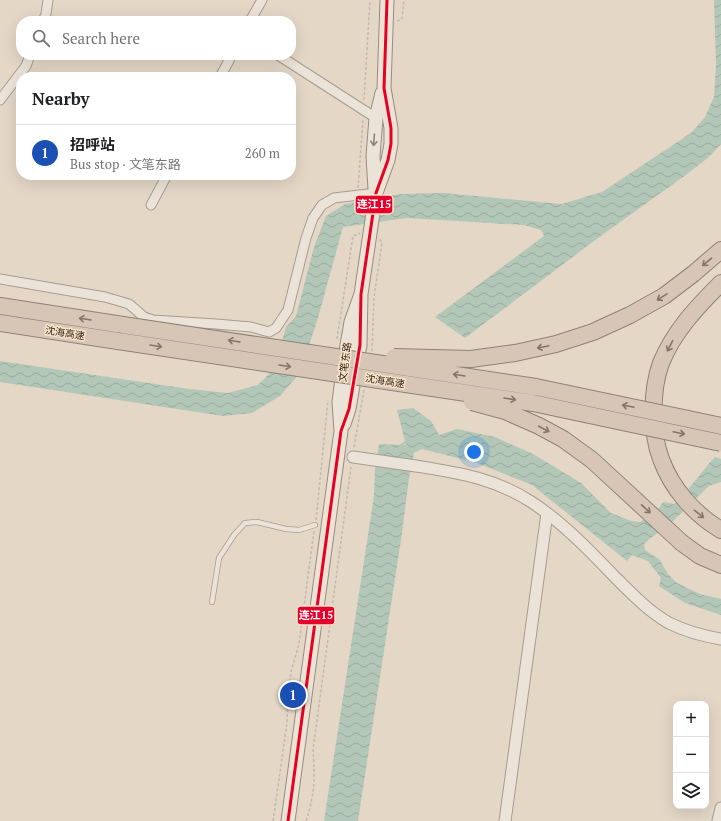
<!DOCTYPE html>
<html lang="en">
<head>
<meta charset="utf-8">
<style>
	:root { --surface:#fff; --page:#f6f6f6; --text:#202124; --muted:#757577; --line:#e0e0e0; --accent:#1a73e8 }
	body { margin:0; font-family:"PT Serif","Noto Sans SC",serif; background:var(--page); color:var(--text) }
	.controls { position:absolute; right:12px; bottom:12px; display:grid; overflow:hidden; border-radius:8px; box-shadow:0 4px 16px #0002 }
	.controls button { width:36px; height:36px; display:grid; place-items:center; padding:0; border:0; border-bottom:1px solid var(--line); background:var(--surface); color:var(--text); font:20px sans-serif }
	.you { position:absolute; left:474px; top:452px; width:14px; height:14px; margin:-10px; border:3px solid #fff; border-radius:50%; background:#1a73e8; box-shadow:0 0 0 6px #1a73e833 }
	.badge { display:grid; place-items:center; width:26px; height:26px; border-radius:50%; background:var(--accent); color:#fff; font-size:13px; font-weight:700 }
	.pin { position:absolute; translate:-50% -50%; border:2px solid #fff; box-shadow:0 1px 4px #0006 }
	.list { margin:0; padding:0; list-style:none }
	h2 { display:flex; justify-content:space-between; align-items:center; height:52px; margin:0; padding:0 16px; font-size:17px }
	h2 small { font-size:13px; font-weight:400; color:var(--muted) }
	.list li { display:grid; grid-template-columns:26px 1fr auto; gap:12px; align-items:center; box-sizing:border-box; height:56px; padding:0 16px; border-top:1px solid var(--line) }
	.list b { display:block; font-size:15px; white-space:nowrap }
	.list p { margin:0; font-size:13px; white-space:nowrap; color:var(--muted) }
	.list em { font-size:13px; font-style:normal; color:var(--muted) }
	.icon { flex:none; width:22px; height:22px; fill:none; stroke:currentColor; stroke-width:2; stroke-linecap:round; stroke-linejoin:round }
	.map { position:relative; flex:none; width:721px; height:821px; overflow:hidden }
	.search { position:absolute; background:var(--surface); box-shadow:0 4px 16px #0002; left:16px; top:16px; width:280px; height:44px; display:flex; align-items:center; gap:10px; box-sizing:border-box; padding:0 14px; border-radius:16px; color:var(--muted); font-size:15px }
	.panel { position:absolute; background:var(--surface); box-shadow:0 4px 16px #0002; left:16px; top:72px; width:280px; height:108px; border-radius:16px }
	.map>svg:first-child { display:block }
</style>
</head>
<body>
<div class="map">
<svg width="721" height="821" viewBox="0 0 721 821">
	<defs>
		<pattern id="water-waves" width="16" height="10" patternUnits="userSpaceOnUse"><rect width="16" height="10" fill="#b3c7b8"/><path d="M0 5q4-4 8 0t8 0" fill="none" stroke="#9bab9e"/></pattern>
	</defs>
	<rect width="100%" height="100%" fill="#e4d7c6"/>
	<path fill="url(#water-waves)" d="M714,0H721V144L709,157L687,174L598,238L465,338L435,317L544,236L541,230L524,225L406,218L343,227L318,318L300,373L280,396L252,413L223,416L0,382V361L189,389L228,393L258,385L274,369L286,327L296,316L314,247L326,216L345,204L400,194L444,193L562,204L602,192L691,133L705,117L714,97L716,64Z
		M413,408L431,421L439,435L457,429L495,437L533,454L581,483L611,513L631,521L640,522L655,514L663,502L675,504C690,489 701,472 715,457L721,459V482L709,486L670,524L652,537L644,544L645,550L659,559L668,574L677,583L700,594L721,599V615L685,603L659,586L661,578L648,561L632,555L627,561L532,485L477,463L422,449L414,453L409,478L402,533L358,821H324L374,496L375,469L379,444L406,445L397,410Z"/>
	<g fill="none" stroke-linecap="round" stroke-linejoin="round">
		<path stroke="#b3c7b8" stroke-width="2.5" d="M399,447L408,440"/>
		<defs>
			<path id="service" d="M212,602L219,558L234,535L245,523L257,522L286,529L299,530L315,525"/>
			<path id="minor" d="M43,21L46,14L48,0
				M250,21L262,0
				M278,55L376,118
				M220,77L232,55
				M0,100L26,66L30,55
				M151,205L167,175
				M0,279L105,297L129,304L144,317L153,320L216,324L251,327L269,332L276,328L288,310L306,238L313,218L322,205L334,198L376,193"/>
			<path id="tertiary" d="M353,457C374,460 395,463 416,466C460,473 495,478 533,503C563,523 589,550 614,576C631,593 648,611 669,623C685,631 703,636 721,639
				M505,821L547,513
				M718,821L721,808"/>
			<path id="secondary" d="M375,189L373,156L376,118L382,93
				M344,424L349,409L360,345L361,294L376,193L388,160L391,144V128L384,88L387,0
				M288,821L341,431L339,402L344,362L351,322L361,294"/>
			<path id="motorway" d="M693,274L721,250
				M721,283C697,307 674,331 661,363C651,390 651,433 661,459C672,489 694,514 721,530
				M0,306L123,325
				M0,323L118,341
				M682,543L700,556L721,565"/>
		</defs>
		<use href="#service" stroke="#a89c90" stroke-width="6"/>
		<use href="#minor" stroke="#a89c90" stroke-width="11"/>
		<use href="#tertiary" stroke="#a89c90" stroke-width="13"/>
		<use href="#secondary" stroke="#988c80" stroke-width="15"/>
		<use href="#motorway" stroke="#8d8277" stroke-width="18"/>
		<path stroke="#c3b9b0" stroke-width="1.5" stroke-dasharray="3 2" stroke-linecap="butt" d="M397,21L402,19L404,0
			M364,100L370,0
			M358,188L363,120
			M337,339L353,236L360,233
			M372,351L374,297L382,243L379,238
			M354,447L364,390
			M316,520L328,400
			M273,821L287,723L288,696L291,672L299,644L314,531
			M306,821C315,794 315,778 313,750L351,467"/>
		<use href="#service" stroke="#ebe3d8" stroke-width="4.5"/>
		<use href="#minor" stroke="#ebe3d8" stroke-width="9"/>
		<use href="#tertiary" stroke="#ebe3d8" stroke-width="11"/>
		<use href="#secondary" stroke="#ebe3d8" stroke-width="13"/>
		<use href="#motorway" stroke="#d7c6b6" stroke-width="16"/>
		<defs>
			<path id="motorway-bridge" d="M123,325L536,387L721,426
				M118,341L533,403L721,443
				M394,357L471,359L515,353L556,344L593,332L630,315L664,296L693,274
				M472,402L505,411L539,426L563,439L592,460L682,543"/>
		</defs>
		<use href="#motorway-bridge" stroke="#8d8277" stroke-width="18" stroke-linecap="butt"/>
		<use href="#motorway-bridge" stroke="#d7c6b6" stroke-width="16"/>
		<defs>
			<path id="bus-1" d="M288,821L341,431L349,409L360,345L361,294L376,193L388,160L391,144V128L384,88L387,0"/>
		</defs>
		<use href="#bus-1" stroke="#f8e4c9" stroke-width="6"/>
		<use href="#bus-1" stroke="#e4002b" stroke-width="3"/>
	</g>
	<defs><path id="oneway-shaft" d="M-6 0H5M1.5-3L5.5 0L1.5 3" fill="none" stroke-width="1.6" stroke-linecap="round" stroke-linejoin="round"/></defs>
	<use stroke="#908378" href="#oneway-shaft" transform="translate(374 140) rotate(94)"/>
	<g stroke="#867468">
		<use href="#oneway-shaft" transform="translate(707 262) rotate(140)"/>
		<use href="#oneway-shaft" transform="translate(662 297) rotate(148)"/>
		<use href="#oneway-shaft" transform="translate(85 319) rotate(-171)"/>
		<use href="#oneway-shaft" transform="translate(234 341) rotate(-171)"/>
		<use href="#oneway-shaft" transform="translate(156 346) rotate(9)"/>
		<use href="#oneway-shaft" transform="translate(670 346) rotate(117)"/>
		<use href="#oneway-shaft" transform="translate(543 347) rotate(168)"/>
		<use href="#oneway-shaft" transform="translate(285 366) rotate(9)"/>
		<use href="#oneway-shaft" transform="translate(459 375) rotate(-171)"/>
		<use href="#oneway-shaft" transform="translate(510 399) rotate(9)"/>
		<use href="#oneway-shaft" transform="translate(628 406) rotate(-168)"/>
		<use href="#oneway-shaft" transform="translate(544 429) rotate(28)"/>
		<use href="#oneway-shaft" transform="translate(679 433) rotate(12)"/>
		<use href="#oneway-shaft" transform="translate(646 509) rotate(43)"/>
		<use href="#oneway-shaft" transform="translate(699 514) rotate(39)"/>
	</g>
	<g text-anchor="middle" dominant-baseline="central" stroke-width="3" stroke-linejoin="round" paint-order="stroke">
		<g font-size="10" fill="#362319" stroke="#f8e4c9">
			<text transform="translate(65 333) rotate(9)">沈海高速</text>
			<text transform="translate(345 362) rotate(-82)">文笔东路</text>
			<text transform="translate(385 381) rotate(9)">沈海高速</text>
		</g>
	</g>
	<g stroke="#f8e4c9" stroke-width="1.5">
		<rect x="355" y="195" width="38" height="19" rx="4" fill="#e4002b"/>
		<rect x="297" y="606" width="38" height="19" rx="4" fill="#e4002b"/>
	</g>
	<g font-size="11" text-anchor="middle" font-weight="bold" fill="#fff">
		<text x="374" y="208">连江15</text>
		<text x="316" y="619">连江15</text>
	</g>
</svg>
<div class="controls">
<button>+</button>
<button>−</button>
<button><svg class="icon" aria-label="layers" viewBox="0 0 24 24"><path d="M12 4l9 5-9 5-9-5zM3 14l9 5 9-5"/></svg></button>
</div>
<div class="you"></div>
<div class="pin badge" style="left:293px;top:695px;background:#1a4fb4">1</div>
<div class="search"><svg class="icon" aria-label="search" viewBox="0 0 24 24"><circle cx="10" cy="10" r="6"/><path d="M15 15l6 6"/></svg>Search here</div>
<section class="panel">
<h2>Nearby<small></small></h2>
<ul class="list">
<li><span class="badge" style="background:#1a4fb4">1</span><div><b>招呼站</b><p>Bus stop · 文笔东路</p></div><em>260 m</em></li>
</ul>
</section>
</div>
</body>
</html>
